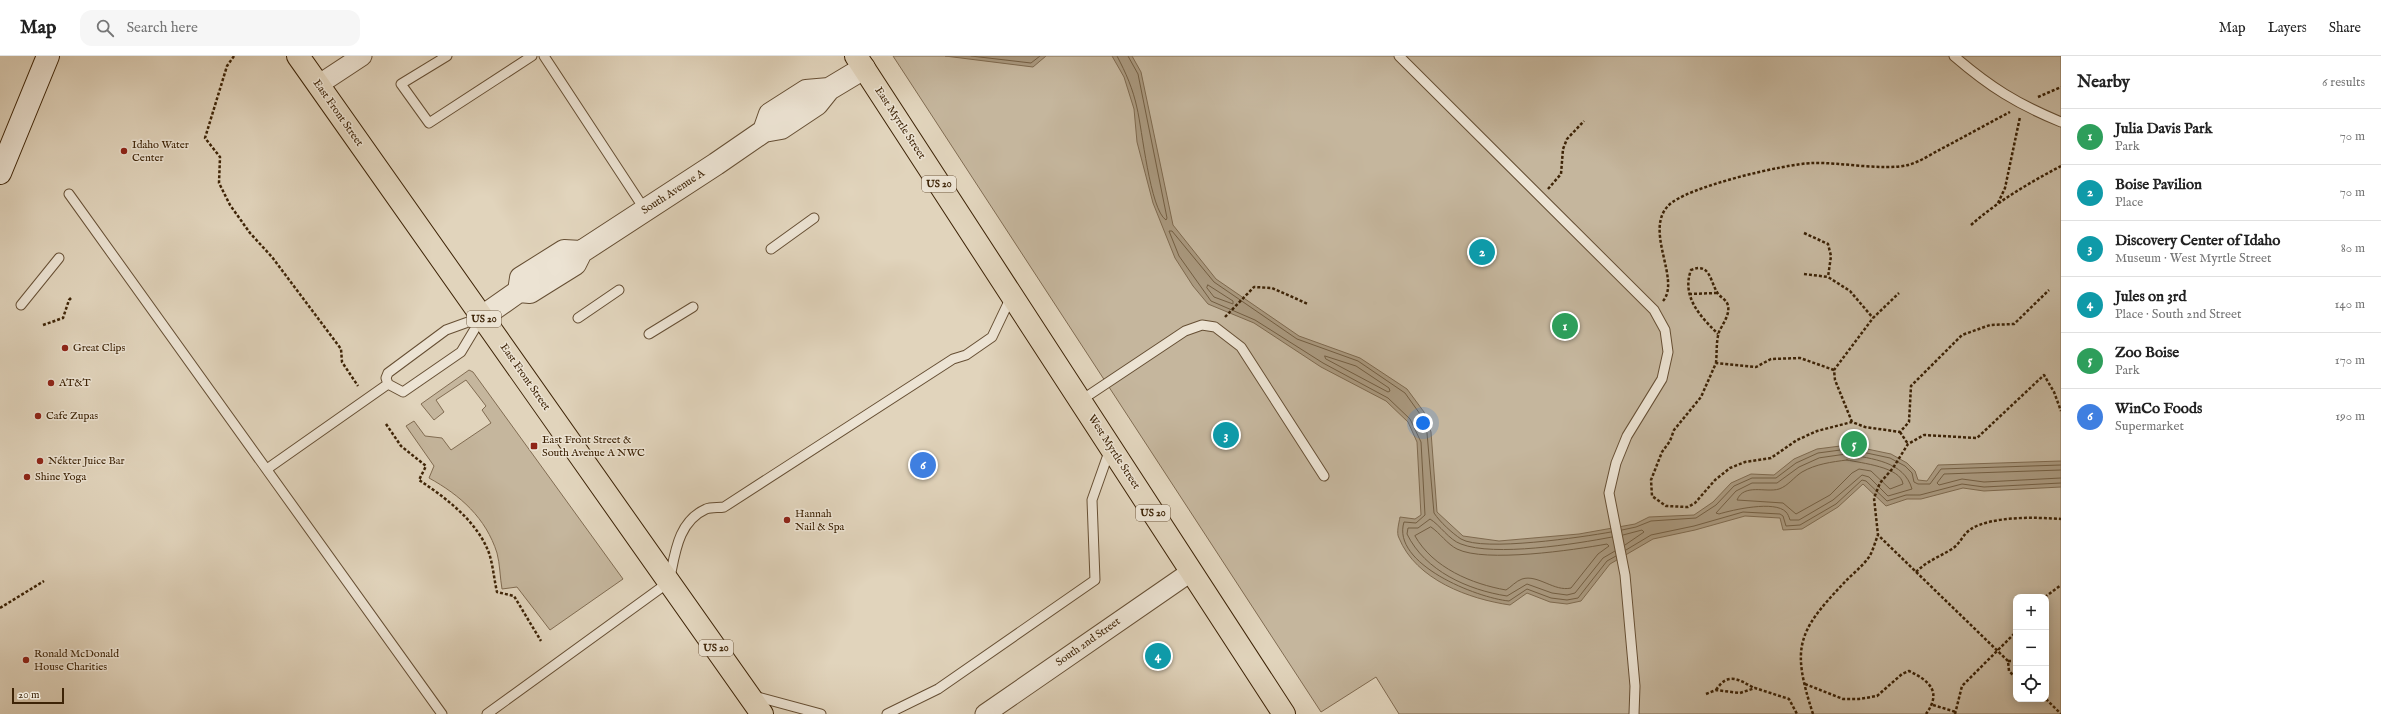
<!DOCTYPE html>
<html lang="en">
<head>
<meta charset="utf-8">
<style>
	:root { --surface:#fff; --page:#f6f6f6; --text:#222; --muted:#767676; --line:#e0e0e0; --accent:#8f2418 }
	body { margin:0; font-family:"IM FELL English",serif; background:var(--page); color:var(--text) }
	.controls { position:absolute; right:12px; bottom:12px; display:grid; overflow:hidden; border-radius:8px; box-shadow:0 2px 10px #0003 }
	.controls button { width:36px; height:36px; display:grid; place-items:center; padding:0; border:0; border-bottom:1px solid var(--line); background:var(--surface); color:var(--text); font:20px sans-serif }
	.scale { position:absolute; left:12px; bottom:10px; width:52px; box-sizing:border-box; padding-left:4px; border:2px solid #3d2306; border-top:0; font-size:11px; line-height:14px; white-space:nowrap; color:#3d2306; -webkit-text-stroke:3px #ece3d3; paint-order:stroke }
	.you { position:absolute; left:1423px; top:367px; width:14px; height:14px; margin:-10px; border:3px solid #fff; border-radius:50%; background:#1a73e8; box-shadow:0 0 0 6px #1a73e833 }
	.badge { display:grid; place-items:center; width:26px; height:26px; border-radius:50%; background:var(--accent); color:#fff; font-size:13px; font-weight:700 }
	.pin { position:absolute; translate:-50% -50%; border:2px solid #fff; box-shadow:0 1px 4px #0006 }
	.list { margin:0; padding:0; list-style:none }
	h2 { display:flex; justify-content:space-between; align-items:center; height:52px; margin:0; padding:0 16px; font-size:17px }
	h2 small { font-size:13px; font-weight:400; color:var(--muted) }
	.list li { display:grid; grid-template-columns:26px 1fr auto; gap:12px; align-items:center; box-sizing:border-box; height:56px; padding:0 16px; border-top:1px solid var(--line) }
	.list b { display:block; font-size:15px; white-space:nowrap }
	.list p { margin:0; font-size:13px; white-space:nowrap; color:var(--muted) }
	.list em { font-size:13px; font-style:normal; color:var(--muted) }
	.icon { flex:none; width:22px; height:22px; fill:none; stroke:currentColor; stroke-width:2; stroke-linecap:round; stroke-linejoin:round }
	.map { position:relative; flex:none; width:2061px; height:658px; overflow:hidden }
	header { display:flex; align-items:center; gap:24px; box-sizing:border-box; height:56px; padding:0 20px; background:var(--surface); border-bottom:1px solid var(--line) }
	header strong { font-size:19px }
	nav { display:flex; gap:22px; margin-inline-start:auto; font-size:14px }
	.search { width:280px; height:36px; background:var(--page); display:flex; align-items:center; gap:10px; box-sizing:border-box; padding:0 14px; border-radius:12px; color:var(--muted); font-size:15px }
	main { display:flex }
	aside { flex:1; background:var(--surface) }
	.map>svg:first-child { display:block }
</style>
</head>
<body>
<header>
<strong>Map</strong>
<div class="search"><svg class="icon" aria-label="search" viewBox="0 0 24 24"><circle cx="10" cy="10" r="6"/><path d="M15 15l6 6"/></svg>Search here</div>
<nav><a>Map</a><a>Layers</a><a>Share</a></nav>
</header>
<main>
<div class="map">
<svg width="2061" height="658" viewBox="0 0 2061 658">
	<rect width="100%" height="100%" fill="#e1d4bc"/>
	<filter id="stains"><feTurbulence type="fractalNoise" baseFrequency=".005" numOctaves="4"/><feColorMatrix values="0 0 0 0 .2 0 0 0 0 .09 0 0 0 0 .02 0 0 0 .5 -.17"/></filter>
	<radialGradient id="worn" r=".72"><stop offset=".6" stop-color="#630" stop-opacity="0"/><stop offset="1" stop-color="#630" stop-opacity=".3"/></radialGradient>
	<path fill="#c5b69d" stroke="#816c52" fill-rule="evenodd" d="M893,0H2061V658H1399L1376,621L1321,656ZM2016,541H2046V643H2016Z
		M469,314L473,316L623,523L550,574L517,531L502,533C500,522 500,508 497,497C486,462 460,439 429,422L434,410L406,370L414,365L425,380L442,382L451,394L491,367L482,354L486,350L466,324L436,344L444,356L434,364L421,348Z"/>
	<path fill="#a9987e" stroke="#7e694e" d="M945,0H1046L1033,11Z
		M1112,0H1132L1141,16L1173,169L1216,223L1299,280L1360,302L1407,333L1424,356L1431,376L1437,456L1463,480L1499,485L1579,478L1635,468L1649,461L1694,459L1713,446L1731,427L1751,418L1774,419L1794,403L1817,393L1848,389L1891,398L1907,407L1915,415L1918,424L1927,425L1938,409L2061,405V431L1984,435L1963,432L1921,443H1907L1886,450L1863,428L1838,451L1802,473L1783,474L1780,462L1745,460L1695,474L1653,483L1610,508L1581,545L1567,548L1550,546L1527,537L1510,549C1469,543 1416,524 1399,482C1396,477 1399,467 1400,461L1415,463L1421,459L1417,386L1408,366L1386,345L1321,311L1254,267L1208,248L1193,230L1175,202L1153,147L1137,86L1134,53L1124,21Z"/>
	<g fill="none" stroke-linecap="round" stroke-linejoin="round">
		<path stroke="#735e42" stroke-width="1" d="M971,0L1031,7L1040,0
			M1117,0C1126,17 1133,33 1137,52C1142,72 1150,154 1166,164L1167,162L1138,18L1128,0
			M1208,229L1233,245V248L1214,241L1207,232Z
			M1325,300L1356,310L1389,332L1390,335L1388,336L1326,303Z
			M1847,398C1872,403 1904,405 1912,433L1888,440L1869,421L1862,419L1833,444L1799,464H1790C1789,461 1788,458 1786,456C1775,444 1732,454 1719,458L1716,457L1736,435L1752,427H1777L1799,411L1819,402Z
			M1847,404C1861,407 1901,411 1903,428L1890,433L1871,415L1859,413L1852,417L1830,439L1796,458L1783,447L1737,444C1744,427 1766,437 1779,433C1788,430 1794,421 1802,416C1816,408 1831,406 1847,404Z
			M2061,414L1944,418L1937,427L1939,429L1962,423L1984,426L2061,422
			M1431,471C1440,477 1447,488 1457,493C1485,507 1574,494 1607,488L1609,490L1598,498L1571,532C1554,536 1538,518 1522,523C1516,525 1511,531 1506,534C1472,528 1433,512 1415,480Z
			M1622,474L1636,471L1651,465L1696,462L1716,449L1734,430L1752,422H1776L1796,407L1818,397L1848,393L1890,402L1905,410L1912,417L1914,426L1918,428H1930L1941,413L2061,409
			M1611,476C1583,481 1483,496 1461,483C1452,477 1440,466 1434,457L1427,377L1420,358L1405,337L1358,305L1297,283L1214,226L1172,175H1169L1179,200L1211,245L1255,264L1323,307L1388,342L1410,363L1421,386L1425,459L1416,467L1404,466C1391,508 1477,542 1509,545L1527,533L1551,542L1567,544L1578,542L1607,505L1616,500
			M1623,479L1642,474L1644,476L1625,489
			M1612,481C1576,488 1494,501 1461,488C1449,484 1440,469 1430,463L1418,472H1408L1407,478C1425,515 1468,534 1507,540L1527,528L1552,537L1567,539L1575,537L1603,502L1615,495
			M1626,494L1651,479L1694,470L1743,456L1780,458L1783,460L1786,470L1800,469L1836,448L1862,424L1866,425L1887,445L1906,439H1920L1962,428L1984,431L2061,427"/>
		<defs>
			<path id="service" d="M447,0L401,28L429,67L532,0
				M544,0L645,154
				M1399,0L1654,254L1665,274L1668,296L1662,323L1627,380L1616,407L1609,437L1625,519L1635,630L1634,658
				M1954,0C1990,31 2017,48 2061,66
				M69,138L442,658
				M771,193L814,162
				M21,249L59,202
				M482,261L461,296L403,336L388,328L386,322L388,317L446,274Z
				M578,262L619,234
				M649,278L693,251
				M1080,345L1185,275L1202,269L1215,271L1241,291L1324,420
				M267,413L388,328
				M754,640L821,658
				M487,658L669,526C675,499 677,466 706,453C711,451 719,452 724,451L953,303L966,299L992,281L1011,241
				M887,658L938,633L1095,524L1092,444L1110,393"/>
			<path id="minor" d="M318,29L362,0
				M985,658L1192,515"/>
			<path id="tertiary" d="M764,75L770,58L806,35L829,33
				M519,235L530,236L546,226L575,208L581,196L716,108L764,75L781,72L817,48L829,33L864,12
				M482,261L519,235L521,222L564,195L581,196"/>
			<path id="secondary" d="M0,117L48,0"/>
			<path id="primary" d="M298,0L762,658
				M856,0L1284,658"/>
		</defs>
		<use href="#service" stroke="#664f34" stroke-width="11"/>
		<use href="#minor" stroke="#664f34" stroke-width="21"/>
		<use href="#tertiary" stroke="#664f34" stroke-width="24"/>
		<use href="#secondary" stroke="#3d2306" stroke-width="24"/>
		<use href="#primary" stroke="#3d2306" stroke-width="24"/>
		<path stroke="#3d2306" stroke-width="2.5" stroke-dasharray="3 2" stroke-linecap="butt" d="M234,0L227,10L205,82L220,101L219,127L230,149L250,177L272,201L341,293L342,306L358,330
			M2038,41L2061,31
			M1548,133L1561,118L1563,93L1567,83L1584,65
			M1998,147L2005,132L2020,61
			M1971,169C1998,145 2029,127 2061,110
			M1804,177L1828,188L1831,200L1828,221
			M1804,218L1828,221L1850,235L1873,262
			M1689,238L1717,237
			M1663,245C1681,224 1644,175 1668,150C1685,131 1785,108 1812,107C1840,106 1883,115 1908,109C1920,106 1931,98 1941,93C1964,81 1987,68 2010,56
			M1225,261L1254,231L1272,232L1308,248
			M43,269L63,262L69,244L71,242
			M1716,307C1717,298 1716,285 1719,276C1722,269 1730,259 1728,250C1727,243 1720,242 1717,236C1710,225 1710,206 1691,214C1681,241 1701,261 1718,278
			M1834,314L1800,302L1771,303L1756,311L1716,307L1701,341L1674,374L1670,385L1662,396L1651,424L1652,440L1666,450L1688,451L1695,447L1715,424L1730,412L1745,406L1771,402L1797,384L1817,375L1852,366L1865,371L1900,376L1909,366L1911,330L1962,279L1990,269L2014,268L2049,234
			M1852,366L1835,324L1834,314L1873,262L1899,237
			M386,368L401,390L426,410L419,424C446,442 477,465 489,497C493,509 494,523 497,536L514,540L541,585
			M1900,376L1908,388
			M1916,516C1927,505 1939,501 1952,493C1960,488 1963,478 1971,473C1992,460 2036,461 2061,463
			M2045,541L2061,529
			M0,552L44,525
			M2008,605L1878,479L1874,442L1880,427L1893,412L1908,388L1924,379L1977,382L2044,319L2054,336L2061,355
			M2016,605H2008L2009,615L2016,622
			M1805,628L1843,643H1859L1877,640L1902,618L1909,615C1930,625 1942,636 1926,658
			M1716,634C1728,616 1738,623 1754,632
			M1706,638L1716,634L1740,637L1755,632L1789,643L1797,658
			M2046,643L2061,658
			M1933,649L1956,656
			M1813,658C1792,593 1796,577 1843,528C1851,519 1862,511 1869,501C1873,495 1875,486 1878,479
			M1955,658L1962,630L2016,576"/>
		<use href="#service" stroke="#ece3d3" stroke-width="9"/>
		<use href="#minor" stroke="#ece3d3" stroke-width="19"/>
		<use href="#tertiary" stroke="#ece3d3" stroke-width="22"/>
		<use href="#secondary" stroke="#ece3d3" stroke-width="22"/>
		<use href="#primary" stroke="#e1d4bc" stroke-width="22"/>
	</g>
	<g fill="#8f2418" stroke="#ece3d3" stroke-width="1.5">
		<circle cx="124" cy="95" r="4"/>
		<circle cx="65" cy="292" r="4"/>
		<circle cx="51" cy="327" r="4"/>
		<circle cx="38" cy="360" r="4"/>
		<rect x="530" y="386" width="8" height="8" rx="2"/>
		<circle cx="40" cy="405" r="4"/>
		<circle cx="27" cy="421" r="4"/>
		<circle cx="787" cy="464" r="4"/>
		<circle cx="26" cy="604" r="4"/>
	</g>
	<g text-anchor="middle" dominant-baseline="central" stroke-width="3" stroke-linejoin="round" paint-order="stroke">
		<g fill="#ece3d3" stroke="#725d44" stroke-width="1">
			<rect x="922" y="120" width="34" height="16" rx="3"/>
			<rect x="467" y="255" width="34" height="16" rx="3"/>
			<rect x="1136" y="449" width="34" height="16" rx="3"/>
			<rect x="699" y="584" width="34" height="16" rx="3"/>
		</g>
		<g font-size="10" font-weight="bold" fill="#3d2306">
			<text x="939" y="128">US 20</text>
			<text x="484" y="263">US 20</text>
			<text x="1153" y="457">US 20</text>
			<text x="716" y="592">US 20</text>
		</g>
		<g font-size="11" fill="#3d2306" stroke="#ece3d3">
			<text transform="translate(338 57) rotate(55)">East Front Street</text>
			<text transform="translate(900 67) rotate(57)">East Myrtle Street</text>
			<text transform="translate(673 136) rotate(-33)">South Avenue A</text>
			<text transform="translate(525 321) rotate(55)">East Front Street</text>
			<text transform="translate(1114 396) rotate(57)">West Myrtle Street</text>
			<text transform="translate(1088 586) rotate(-35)">South 2nd Street</text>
		</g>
		<g font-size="11" fill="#3d2306" stroke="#ece3d3" text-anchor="start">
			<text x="132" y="89">Idaho Water<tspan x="132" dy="13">Center</tspan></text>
			<text x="73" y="292">Great Clips</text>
			<text x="59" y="327">AT&amp;T</text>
			<text x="46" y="360">Cafe Zupas</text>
			<text x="542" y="384">East Front Street &amp;<tspan x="542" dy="13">South Avenue A NWC</tspan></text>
			<text x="48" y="405">Nékter Juice Bar</text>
			<text x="35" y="421">Shine Yoga</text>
			<text x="795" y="458">Hannah<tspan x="795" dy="13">Nail &amp; Spa</tspan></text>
			<text x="34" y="598">Ronald McDonald<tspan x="34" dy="13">House Charities</tspan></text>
		</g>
	</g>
	<rect width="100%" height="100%" filter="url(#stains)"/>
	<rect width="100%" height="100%" fill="url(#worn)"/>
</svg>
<div class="controls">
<button>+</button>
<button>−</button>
<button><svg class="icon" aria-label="locate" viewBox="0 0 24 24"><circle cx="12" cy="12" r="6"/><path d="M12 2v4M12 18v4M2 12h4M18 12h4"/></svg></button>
</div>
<div class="scale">20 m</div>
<div class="you"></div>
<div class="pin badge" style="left:1565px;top:270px;background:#2e9e5b">1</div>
<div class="pin badge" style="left:1482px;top:196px;background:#0f9aa8">2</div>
<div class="pin badge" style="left:1226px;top:379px;background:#0f9aa8">3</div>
<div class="pin badge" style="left:1158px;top:600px;background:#0f9aa8">4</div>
<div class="pin badge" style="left:1854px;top:388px;background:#2e9e5b">5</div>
<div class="pin badge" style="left:923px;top:409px;background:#3f7fe0">6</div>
</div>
<aside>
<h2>Nearby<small>6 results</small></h2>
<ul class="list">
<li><span class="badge" style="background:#2e9e5b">1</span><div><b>Julia Davis Park</b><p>Park</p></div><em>70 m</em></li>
<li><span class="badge" style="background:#0f9aa8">2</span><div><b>Boise Pavilion</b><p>Place</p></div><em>70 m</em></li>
<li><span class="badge" style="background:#0f9aa8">3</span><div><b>Discovery Center of Idaho</b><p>Museum · West Myrtle Street</p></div><em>80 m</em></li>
<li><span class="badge" style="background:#0f9aa8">4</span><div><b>Jules on 3rd</b><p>Place · South 2nd Street</p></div><em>140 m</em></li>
<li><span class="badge" style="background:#2e9e5b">5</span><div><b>Zoo Boise</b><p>Park</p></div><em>170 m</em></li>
<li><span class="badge" style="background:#3f7fe0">6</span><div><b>WinCo Foods</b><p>Supermarket</p></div><em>190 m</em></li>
</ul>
</aside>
</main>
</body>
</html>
